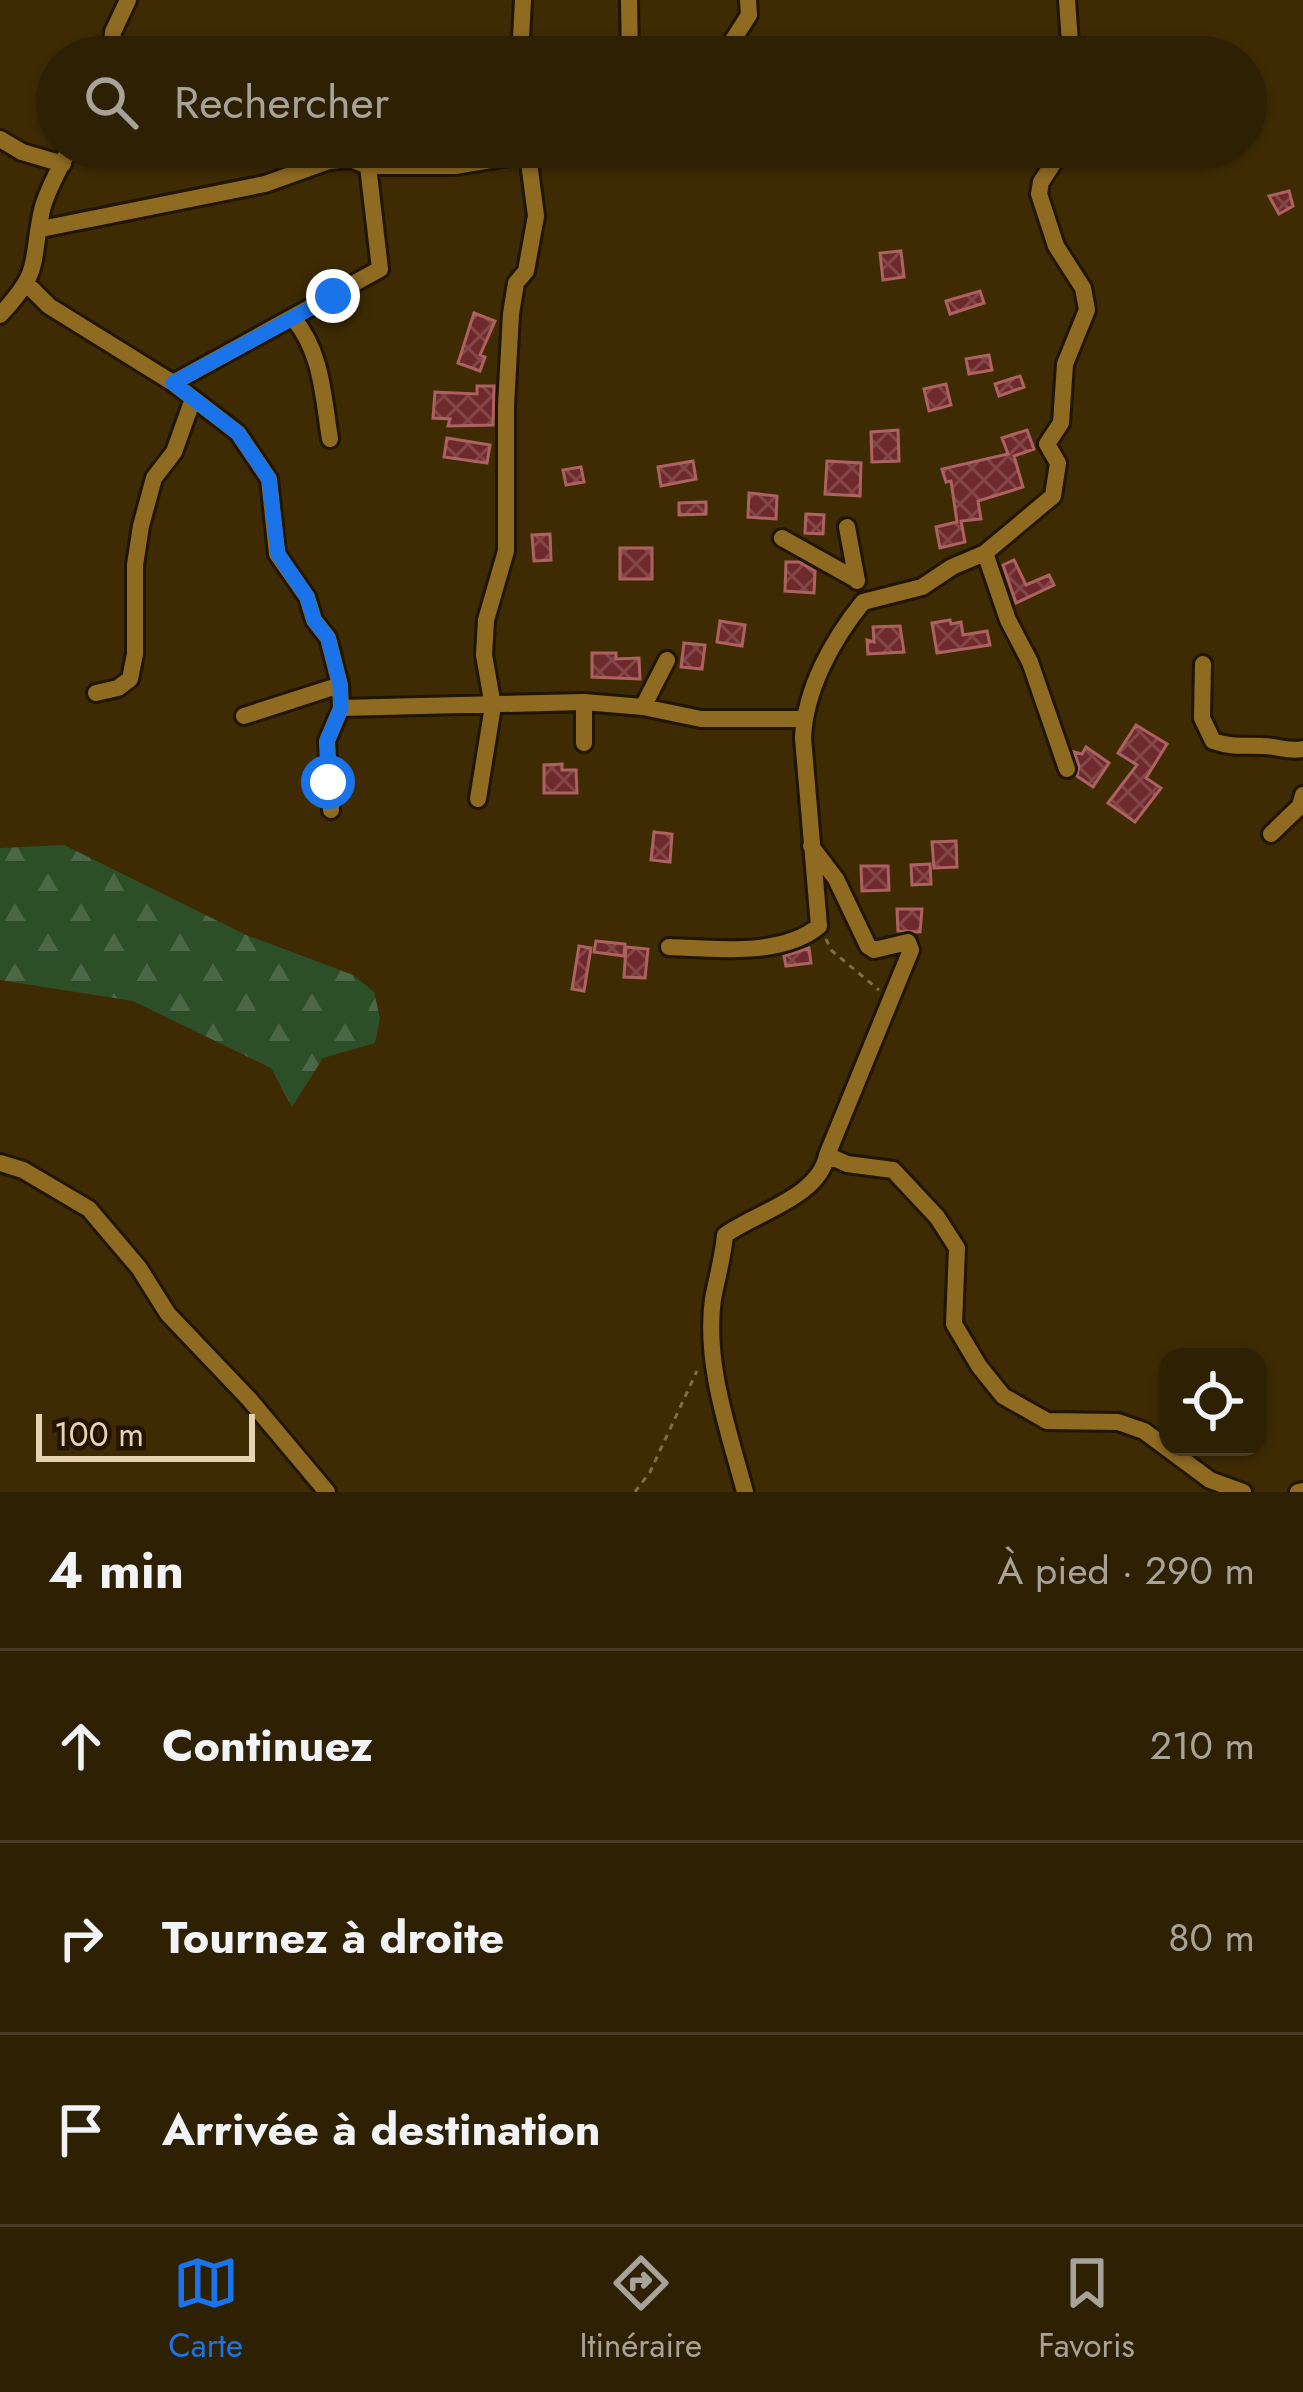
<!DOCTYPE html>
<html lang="fr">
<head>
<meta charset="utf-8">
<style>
	:root { --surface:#2e2003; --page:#36280d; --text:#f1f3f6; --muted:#a7a39a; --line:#493e25; --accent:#1a73e8 }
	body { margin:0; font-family:Jost,sans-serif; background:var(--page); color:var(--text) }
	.controls { position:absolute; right:36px; bottom:36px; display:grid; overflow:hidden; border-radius:24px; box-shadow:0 3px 9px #0004 }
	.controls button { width:108px; height:108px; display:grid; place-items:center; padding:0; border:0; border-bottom:3px solid var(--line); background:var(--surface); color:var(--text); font:60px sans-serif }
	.scale { position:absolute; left:36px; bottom:30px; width:219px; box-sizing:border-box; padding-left:12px; border:6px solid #e7d3b2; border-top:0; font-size:33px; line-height:42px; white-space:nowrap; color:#e7d3b2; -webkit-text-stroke:9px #231400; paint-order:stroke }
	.stop { position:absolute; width:36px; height:36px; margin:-27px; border:9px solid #1a73e8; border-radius:50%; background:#fff }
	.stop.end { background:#1a73e8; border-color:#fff; box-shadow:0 3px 12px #0008 }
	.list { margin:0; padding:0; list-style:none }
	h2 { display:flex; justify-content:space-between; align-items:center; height:156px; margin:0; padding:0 48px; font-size:51px }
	h2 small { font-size:39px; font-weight:400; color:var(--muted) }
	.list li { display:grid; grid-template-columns:78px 1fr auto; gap:36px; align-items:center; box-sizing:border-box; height:192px; padding:0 48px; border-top:3px solid var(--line) }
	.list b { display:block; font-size:45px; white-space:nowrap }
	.list em { font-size:39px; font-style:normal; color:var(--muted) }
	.icon { flex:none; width:66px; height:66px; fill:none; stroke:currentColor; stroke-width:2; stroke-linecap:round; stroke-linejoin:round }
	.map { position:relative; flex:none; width:1303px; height:1492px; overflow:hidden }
	.search { position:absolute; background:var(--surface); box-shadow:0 3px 9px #0004; left:36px; right:36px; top:36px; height:132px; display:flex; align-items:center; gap:30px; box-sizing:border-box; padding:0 42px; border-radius:66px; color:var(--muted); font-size:45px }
	.sheet { height:732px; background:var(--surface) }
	nav { display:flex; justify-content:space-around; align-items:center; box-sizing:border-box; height:168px; border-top:3px solid var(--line); background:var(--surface); font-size:33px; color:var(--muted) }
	nav a { display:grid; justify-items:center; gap:6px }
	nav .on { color:var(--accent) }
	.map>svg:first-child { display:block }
</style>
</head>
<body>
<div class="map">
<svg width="1303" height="1492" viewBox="0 0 1303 1492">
	<defs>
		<pattern id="forest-firs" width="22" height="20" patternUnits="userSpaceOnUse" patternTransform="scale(3)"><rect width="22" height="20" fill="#2d4f28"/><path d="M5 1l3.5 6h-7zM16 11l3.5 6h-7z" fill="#4b6745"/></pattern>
		<pattern id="building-cross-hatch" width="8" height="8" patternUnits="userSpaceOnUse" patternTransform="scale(3)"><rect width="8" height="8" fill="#6e292c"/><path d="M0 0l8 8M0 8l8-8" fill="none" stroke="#834748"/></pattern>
	</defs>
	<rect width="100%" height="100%" fill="#3e2b04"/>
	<path fill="url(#forest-firs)" d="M64,845L244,934L353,975L374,992L380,1018L375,1043L323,1058L292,1107L271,1068L133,1001L0,980V848Z"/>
	<path fill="url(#building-cross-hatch)" stroke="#ad6261" stroke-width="3" d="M1289,191L1293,206L1279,214L1269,196Z
		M901,251L904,277L883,280L880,253Z
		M980,291L984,303L950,314L946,301Z
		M474,313L495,321L480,355L485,357L480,371L458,363Z
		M989,355L992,370L969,374L966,359Z
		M1020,376L1024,387L999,396L995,384Z
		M946,384L951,405L929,411L924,389Z
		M477,386H494L493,425L448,426L450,419L433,418L435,392L477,394Z
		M898,430L899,461L872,462L871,432Z
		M1027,430L1034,449L1014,456L1023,487L978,501L981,519L961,521L965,542L940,548L936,527L957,522L951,481L946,482L942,469L1008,454L1002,438Z
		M447,438L490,445L487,463L444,457Z
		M693,461L696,479L661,486L658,467Z
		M827,461L861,463L860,496L825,494Z
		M581,467L584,482L566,485L563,470Z
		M749,493L777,496L776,519L748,517Z
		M706,502V514L679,515V503Z
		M806,514L824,515L823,534L805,533Z
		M550,534L551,560L534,561L532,535Z
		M620,548H652V579H620Z
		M1014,560L1026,585L1049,575L1054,585L1016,603L1003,565Z
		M786,562H799L815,571L814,593L785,591Z
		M950,620L951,624L961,622L963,635L987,631L990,645L937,653L932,623Z
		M720,621L745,625L742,646L717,642Z
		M900,626L904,652L868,654L867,640L874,642L873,627Z
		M684,643L705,645L702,669L681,667Z
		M592,653H616V659L639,658L640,679L592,677Z
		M1136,725L1167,744L1146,778L1161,788L1135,822L1108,803L1137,765L1118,753Z
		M1086,747L1109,763L1093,787L1077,776L1079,766L1074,752L1082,754Z
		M562,764V770H576L577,793H544V765Z
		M654,832L672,834L670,862L651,860Z
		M956,841L957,867L934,868L932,842Z
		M930,864L931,884L912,885L911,865Z
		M861,866H888L889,890L862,891Z
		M897,909H922L920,932L898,931Z
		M596,941L625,944L624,956L594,952Z
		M579,946L591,948L584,991L572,989Z
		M626,947L648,949L645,978L624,977Z
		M809,948L811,963L786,966L784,956Z"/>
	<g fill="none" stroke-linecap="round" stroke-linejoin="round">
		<defs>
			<path id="minor" d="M629,0L630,57
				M1067,0L1071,57
				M111,57L113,32L128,0
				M520,57L523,0
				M722,57L749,15L748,0
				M0,139L22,152L63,164
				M41,229L265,184L329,161L351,159L368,166H455L528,154L592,150L625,153L645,147
				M27,284L49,306L173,383L238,433L269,479L277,554L307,597L314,620L328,638L340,685L341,708L327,741L331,810
				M0,315C43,269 30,265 42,210C47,189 61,167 70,147
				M293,318C322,352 323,396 330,439
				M173,383L380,269L368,166
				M847,527L857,581
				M782,538L857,580
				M985,553L1008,620L1030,662L1067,769
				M1203,664L1202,718L1213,741C1233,748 1244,745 1263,746C1278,746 1287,752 1303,749
				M96,693L118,688L130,679L135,654V565L141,526L154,478L174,452L193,399
				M584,702V743
				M643,707L667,660
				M341,708L584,702L643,707L701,719H803
				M244,716L340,685
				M478,799L493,706L484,655L486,620L506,551V406L511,314L516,283L526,271L536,216L527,147
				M1271,834L1300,806L1303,795
				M669,947C715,949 782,957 819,926L803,738C805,689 833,639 863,602L922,587L952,567L985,553L1053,496L1058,463L1047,444L1061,423L1065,364L1087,310L1083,288L1056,246L1039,194L1041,182L1064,147
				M827,1155L847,1164L893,1170L937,1217L957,1248L954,1324L979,1366L1003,1396L1047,1421L1118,1422L1144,1431L1210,1480L1243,1492
				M0,1163L23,1170L89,1209L139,1268L168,1314L249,1399L327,1492
				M745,1492C729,1432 704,1363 713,1299C717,1278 723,1257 725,1235C757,1212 819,1197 827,1155L911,950L908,942L874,950L868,946L836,879L811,846
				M1298,1492L1303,1491"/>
		</defs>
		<use href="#minor" stroke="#201501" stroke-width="22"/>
		<path stroke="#806d48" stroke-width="3" stroke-dasharray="6 6" stroke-linecap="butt" d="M826,939L831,950L879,990
			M635,1492L650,1472L697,1371"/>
		<use href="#minor" stroke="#8f6b22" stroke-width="16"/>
	</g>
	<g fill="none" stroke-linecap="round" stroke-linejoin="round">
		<path stroke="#1a73e8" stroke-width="15" d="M328,782L327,741L341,708L340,685L328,638L314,620L307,597L278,554L269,479L238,433L173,383L333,296"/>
	</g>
</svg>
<div class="controls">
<button><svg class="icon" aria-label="locate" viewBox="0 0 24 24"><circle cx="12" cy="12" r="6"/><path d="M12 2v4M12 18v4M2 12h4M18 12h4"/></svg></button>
</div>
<div class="scale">100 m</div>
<div class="stop" style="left:328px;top:782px"></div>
<div class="stop end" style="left:333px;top:296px"></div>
<div class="search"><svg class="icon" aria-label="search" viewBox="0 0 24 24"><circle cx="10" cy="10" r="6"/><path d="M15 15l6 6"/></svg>Rechercher</div>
</div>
<section class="sheet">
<h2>4 min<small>À pied · 290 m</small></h2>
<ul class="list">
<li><svg class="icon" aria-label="ahead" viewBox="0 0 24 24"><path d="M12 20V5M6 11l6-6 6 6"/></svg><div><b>Continuez</b></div><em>210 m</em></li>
<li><svg class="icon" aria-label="right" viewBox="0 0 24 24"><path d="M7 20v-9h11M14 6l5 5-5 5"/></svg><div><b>Tournez à droite</b></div><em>80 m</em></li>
<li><svg class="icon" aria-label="arrive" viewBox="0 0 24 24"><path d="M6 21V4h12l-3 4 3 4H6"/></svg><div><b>Arrivée à destination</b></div></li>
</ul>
</section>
<nav>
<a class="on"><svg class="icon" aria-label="map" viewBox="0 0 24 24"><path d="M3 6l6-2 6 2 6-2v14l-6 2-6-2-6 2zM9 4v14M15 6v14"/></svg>Carte</a>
<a><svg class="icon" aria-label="directions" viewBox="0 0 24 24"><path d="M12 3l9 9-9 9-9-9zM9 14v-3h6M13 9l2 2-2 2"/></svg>Itinéraire</a>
<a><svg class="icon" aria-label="saved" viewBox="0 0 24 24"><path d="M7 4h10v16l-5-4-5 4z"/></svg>Favoris</a>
</nav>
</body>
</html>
